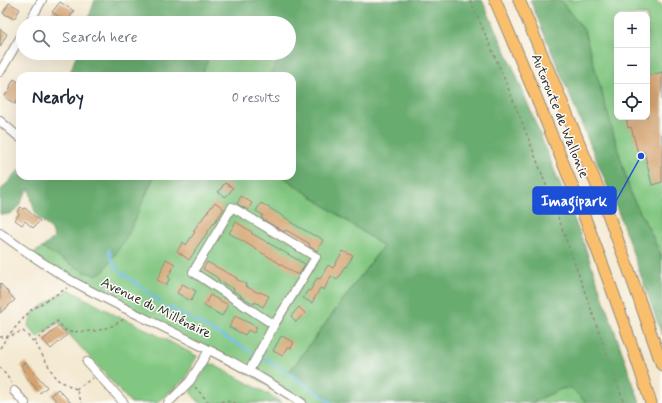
<!DOCTYPE html>
<html lang="en">
<head>
<meta charset="utf-8">
<style>
	:root { --surface:#fff; --page:#f2f2f3; --text:#1f2937; --muted:#747a83; --line:#e0e1e3 }
	body { margin:0; font-family:Mynerve,sans-serif; background:var(--page); color:var(--text) }
	.controls { position:absolute; right:12px; top:12px; display:grid; overflow:hidden; border-radius:8px; box-shadow:0 4px 16px #0002 }
	.controls button { width:36px; height:36px; display:grid; place-items:center; padding:0; border:0; border-bottom:1px solid var(--line); background:var(--surface); color:var(--text); font:20px sans-serif }
	.list { margin:0; padding:0; list-style:none }
	h2 { display:flex; justify-content:space-between; align-items:center; height:52px; margin:0; padding:0 16px; font-size:17px }
	h2 small { font-size:13px; font-weight:400; color:var(--muted) }
	.icon { flex:none; width:22px; height:22px; fill:none; stroke:currentColor; stroke-width:2; stroke-linecap:round; stroke-linejoin:round }
	.map { position:relative; flex:none; width:662px; height:403px; overflow:hidden }
	.search { position:absolute; background:var(--surface); box-shadow:0 4px 16px #0002; left:16px; top:16px; width:280px; height:44px; display:flex; align-items:center; gap:10px; box-sizing:border-box; padding:0 14px; border-radius:22px; color:var(--muted); font-size:15px }
	.panel { position:absolute; background:var(--surface); box-shadow:0 4px 16px #0002; left:16px; top:72px; width:280px; height:108px; border-radius:12px }
	.map>svg:first-child { display:block }
</style>
</head>
<body>
<div class="map">
<svg width="662" height="403" viewBox="0 0 662 403">
	<rect width="100%" height="100%" fill="#fdfcf7"/>
	<filter id="ink" filterUnits="userSpaceOnUse"><feTurbulence type="fractalNoise" baseFrequency=".025" numOctaves="2"/><feDisplacementMap in="SourceGraphic" scale="8" xChannelSelector="R" yChannelSelector="G"/><feConvolveMatrix kernelMatrix="1 2 1 2 8 2 1 2 1" color-interpolation-filters="sRGB"/></filter>
	<filter id="wash" filterUnits="userSpaceOnUse"><feTurbulence type="fractalNoise" baseFrequency=".012" numOctaves="4" result="noise"/><feDisplacementMap in="SourceGraphic" scale="16" xChannelSelector="R" yChannelSelector="G"/><feGaussianBlur stdDeviation="0.9" result="paint"/><feColorMatrix in="noise" values="0 0 0 0 0 0 0 0 0 0 0 0 0 0 0 0 0 1.4 0 .05"/><feComposite in="paint" operator="in"/></filter>
	<g filter="url(#wash)">
		<rect width="100%" height="100%" fill="#f4e9d1"/>
		<path fill="#82c781" stroke="#567956" fill-rule="evenodd" d="M560,0H653L662,5V259L651,233L631,195L584,30ZM617,15H647V117H617Z
			M211,53H283L269,76H201Z
			M154,176H282L383,246L289,372L332,403H302L31,255L42,248L47,251L146,195Z
			M70,290L117,316L132,322L197,356L185,379L157,403H131L58,322L38,338L28,326L33,313L62,293Z
			M210,363L272,396L282,403H200L190,392Z
			M571,388L587,403H531L561,389Z"/>
		<path fill="#69ac6f" stroke="#4a6c4d" d="M95,0H482L513,67L584,244L640,403H587L571,388L561,389L531,403H332L289,373L383,246L282,176H292V76H269L283,53H289V23H235L225,18L223,23H87Z
			M530,0H560L584,30L631,195L651,233L662,259V335L619,214Z
			M77,53H211L201,76H69Z
			M20,169V176H154L128,235L104,271L95,275L85,272L42,248L54,238C52,225 46,227 39,218C32,210 32,198 29,188C20,199 19,218 0,214V191Z"/>
		<g fill="none" stroke-linecap="round" stroke-linejoin="round">
			<path stroke="#6bbbe6" stroke-width="2.5" d="M109,250C110,258 112,263 118,269
				M122,273L161,302
				M167,306L254,353
				M263,357L289,373L332,403"/>
		</g>
		<g id="blocks">
			<path fill="#d4a26e" d="M60,2L74,11L67,22L52,12Z
				M9,3L20,9L14,19L3,13Z
				M0,29L7,34L0,47Z
				M662,72V182L652,185L644,152L638,153L631,127L628,128L626,117H647V76Z
				M14,79L20,83V95L15,104L6,98L5,94H7L11,87L10,86Z
				M225,183L233,188L226,197L218,192Z
				M241,196L252,203L248,210L237,204Z
				M215,202L224,209L194,251H195L189,260L177,251L183,242L186,245L195,232L193,231Z
				M261,203L291,221L290,222L315,236L316,235L323,240L317,251L309,246L310,244L286,230L284,232L261,218L263,215L256,211Z
				M21,207L23,209L25,208L40,221L33,228L25,221L22,225L15,220L19,214L17,212Z
				M236,222L252,232L251,233L305,264L299,275L294,273L274,260L229,233Z
				M343,251L353,256L346,267L345,266L337,280L331,276L324,290L320,288L312,303L303,298L308,290L310,291L317,278L320,279L328,265L333,268Z
				M166,259L175,264L168,277L170,278L166,285L157,280L162,270H161Z
				M207,262L237,278L236,279L246,284L245,286L259,293L260,292L269,296L263,307L255,302L254,304L242,297L240,296L241,295L233,291L234,289L224,284L225,283L218,280V278L203,269Z
				M0,283L15,300L0,313Z
				M182,284L196,291L191,301L177,293Z
				M210,295L228,305L222,316L204,306Z
				M299,307L305,313L296,322L291,316Z
				M235,316L257,327L254,333L248,330L245,335L229,327Z
				M59,326L67,335L51,349L43,340Z
				M281,336L294,342L291,348L288,347L283,356L273,351Z
				M25,362L47,387L40,393L23,373L25,371L21,366Z
				M58,389L63,394L71,403H58L51,395Z"/>
		</g>
	</g>
	<g filter="url(#ink)">
		<use href="#blocks" fill-opacity="0" stroke="#908a7e" stroke-width="1"/>
		<g fill="none" stroke-linecap="round" stroke-linejoin="round">
			<defs>
				<path id="minor" d="M29,23L42,0
					M0,72L23,33
					M0,121L20,138
					M0,233C24,250 48,268 74,282C149,323 230,355 302,403
					M87,362L124,403
					M249,371L274,325L316,257L232,207L193,272L274,325
					M14,391L25,403
					M168,403L190,381L209,350"/>
				<path id="highway" d="M495,0C552,133 607,266 651,403
					M519,0L601,195L631,276L662,365"/>
			</defs>
			<use href="#minor" stroke="#908a7e" stroke-width="10"/>
			<use href="#highway" stroke="#908a7e" stroke-width="13"/>
			<path stroke="#908a7e" stroke-width="1.5" stroke-dasharray="3 3" stroke-linecap="butt" d="M470,0C530,131 576,267 624,403
				M0,337H7L23,331L36,344L56,379L76,389L82,403
				M34,342L57,321L67,332L96,331L112,326L126,318
				M0,348L7,337L31,310L67,288
				M0,367L12,383
				M195,387L209,403
				M76,389L93,378
				M215,403L225,401L236,403"/>
			<use href="#minor" stroke="#fff" stroke-width="8"/>
			<use href="#highway" stroke="#f9bf6d" stroke-width="11"/>
		</g>
	</g>
	<g text-anchor="middle" dominant-baseline="central" stroke-width="3" stroke-linejoin="round" paint-order="stroke">
		<g font-size="14" fill="#2b2b2b" stroke="#fdfcf7">
			<text transform="translate(560 116) rotate(68)">Autoroute de Wallonie</text>
			<text transform="translate(156 308) rotate(26)">Avenue du Millénaire</text>
		</g>
	</g>
	<path fill="none" stroke="#1d4ed8" stroke-width="1.5" d="M641 156L616 201"/>
	<circle fill="#1d4ed8" stroke="#fdfcf7" stroke-width="1.5" cx="641" cy="156" r="4"/>
	<rect fill="#1d4ed8" stroke="#1d4ed8" stroke-width="1.5" x="533" y="187" width="83" height="27" rx="4"/>
	<g font-size="15" text-anchor="middle" font-weight="bold" fill="#fff">
		<text x="574" y="206">Imagipark</text>
	</g>
</svg>
<div class="controls">
<button>+</button>
<button>−</button>
<button><svg class="icon" aria-label="locate" viewBox="0 0 24 24"><circle cx="12" cy="12" r="6"/><path d="M12 2v4M12 18v4M2 12h4M18 12h4"/></svg></button>
</div>
<div class="search"><svg class="icon" aria-label="search" viewBox="0 0 24 24"><circle cx="10" cy="10" r="6"/><path d="M15 15l6 6"/></svg>Search here</div>
<section class="panel">
<h2>Nearby<small>0 results</small></h2>
<ul class="list">
</ul>
</section>
</div>
</body>
</html>
